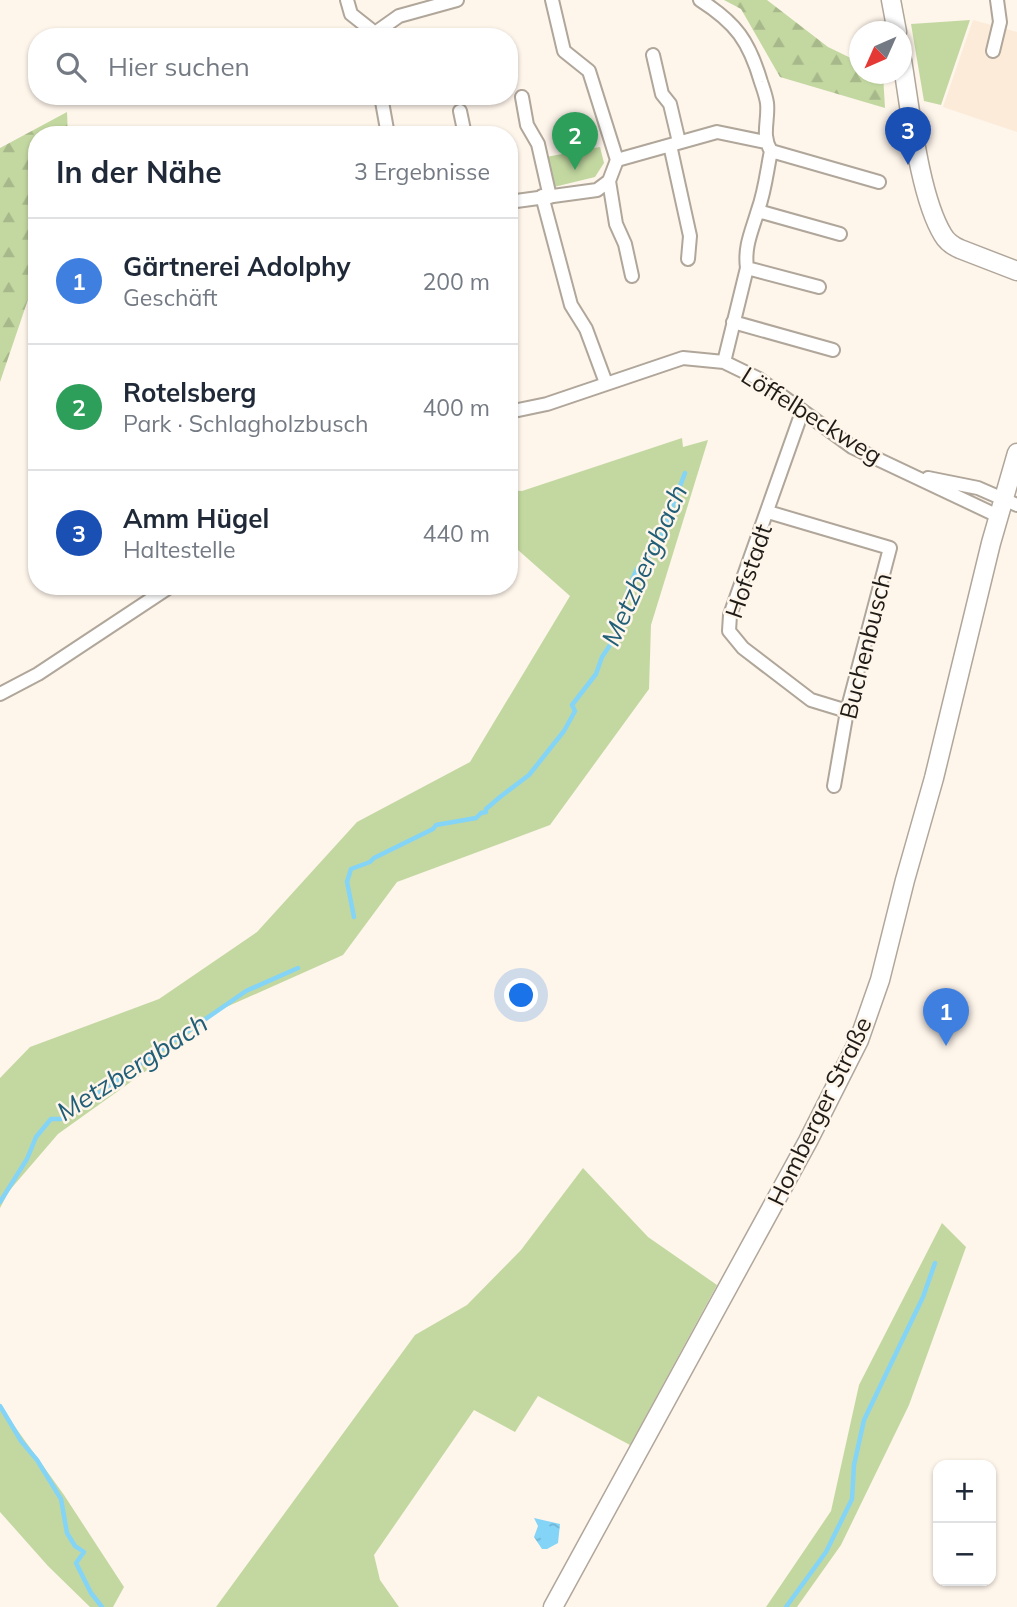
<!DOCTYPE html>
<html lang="de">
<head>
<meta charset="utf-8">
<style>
	:root { --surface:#fff; --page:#f6f6f7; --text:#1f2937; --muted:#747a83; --line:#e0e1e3; --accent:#77522d }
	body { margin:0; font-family:Mulish,sans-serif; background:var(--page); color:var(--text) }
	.controls { position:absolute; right:21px; bottom:21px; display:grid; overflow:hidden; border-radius:14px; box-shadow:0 2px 5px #0004 }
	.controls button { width:63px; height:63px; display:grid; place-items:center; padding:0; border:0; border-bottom:2px solid var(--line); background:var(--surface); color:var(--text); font:35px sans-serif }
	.compass { position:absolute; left:849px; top:21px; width:63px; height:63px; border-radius:50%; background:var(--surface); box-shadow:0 2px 5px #0004; rotate:225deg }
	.you { position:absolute; left:522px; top:996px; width:24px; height:24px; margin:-18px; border:5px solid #fff; border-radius:50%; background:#1a73e8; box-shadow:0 0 0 10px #1a73e833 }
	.badge { display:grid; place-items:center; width:46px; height:46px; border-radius:50%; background:var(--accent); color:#fff; font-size:23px; font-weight:700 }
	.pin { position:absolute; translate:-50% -58px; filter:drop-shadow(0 2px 4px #0008) }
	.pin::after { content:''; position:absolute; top:37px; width:24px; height:21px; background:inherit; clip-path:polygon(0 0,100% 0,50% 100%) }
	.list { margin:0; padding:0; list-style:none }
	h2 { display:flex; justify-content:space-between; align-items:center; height:91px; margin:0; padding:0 28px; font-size:30px }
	h2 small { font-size:23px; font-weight:400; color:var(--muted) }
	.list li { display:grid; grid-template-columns:46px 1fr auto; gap:21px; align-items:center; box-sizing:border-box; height:126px; padding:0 28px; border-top:2px solid var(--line) }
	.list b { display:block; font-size:26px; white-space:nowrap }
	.list p { margin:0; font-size:23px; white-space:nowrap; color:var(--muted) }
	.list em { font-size:23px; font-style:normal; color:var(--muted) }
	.icon { flex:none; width:38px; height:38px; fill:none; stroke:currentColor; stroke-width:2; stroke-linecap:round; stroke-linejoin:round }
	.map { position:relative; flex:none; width:1017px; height:1607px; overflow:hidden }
	.search { position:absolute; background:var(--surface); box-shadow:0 2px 5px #0004; left:28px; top:28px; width:490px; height:77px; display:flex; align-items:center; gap:18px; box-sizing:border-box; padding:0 24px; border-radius:28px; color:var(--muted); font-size:26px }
	.panel { position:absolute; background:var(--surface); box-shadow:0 2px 5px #0004; left:28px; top:126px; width:490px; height:469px; border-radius:28px }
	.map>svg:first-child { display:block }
</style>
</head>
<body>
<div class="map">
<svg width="1017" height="1607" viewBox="0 0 1017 1607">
	<defs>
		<pattern id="forest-firs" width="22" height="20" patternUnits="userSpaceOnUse" patternTransform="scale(1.75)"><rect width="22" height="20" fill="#c3d8a1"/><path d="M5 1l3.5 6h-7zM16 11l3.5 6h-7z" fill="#a7b98a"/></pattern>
		<pattern id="water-ripples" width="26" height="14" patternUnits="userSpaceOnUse" patternTransform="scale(1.75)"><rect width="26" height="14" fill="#83d4f7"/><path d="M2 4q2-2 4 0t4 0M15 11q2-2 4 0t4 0" fill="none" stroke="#71b5d3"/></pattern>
	</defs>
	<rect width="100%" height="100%" fill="#fef5eb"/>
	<path fill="#fcebd9" d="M973,20L1017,32V132L943,107Z"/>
	<path fill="#c3d8a1" d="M970,20L941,105L924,101L911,24Z
		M600,147L604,163L595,177L554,187L546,157Z
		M682,438L683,447L708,440L651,625L649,689L550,825L397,882L343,955L215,1012L146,1071L58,1134L9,1191L0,1208V1078L30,1047L159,999L257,932L357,822L470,762L570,596L509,542V490L522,491Z
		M583,1168L648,1237L717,1285L630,1445L538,1396L515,1432L474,1410L374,1555L380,1580L399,1607H216L415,1335L467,1305L521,1250Z
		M942,1223L966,1247L909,1405L841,1545L797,1607H766L831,1511L859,1385Z
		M0,1406L64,1495L124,1587L113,1607H90L48,1566L0,1512Z"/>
	<path fill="url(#forest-firs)" d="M724,0H767L828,47L859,62L860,74H883L885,108L780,77L741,9Z
		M67,112L68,135H37V273L0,382V148Z"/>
	<path fill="url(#water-ripples)" d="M534,1518L560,1524L558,1543L547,1549H542L534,1537L538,1526Z"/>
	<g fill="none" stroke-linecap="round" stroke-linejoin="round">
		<path stroke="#83d4f7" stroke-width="4.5" d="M354,917L347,882L351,869L370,862L374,858L433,829L436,825L476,818L481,813L486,812V809L500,797L529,775L564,731L575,711L572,705L596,674L602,657L618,633L629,586L637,569L657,548L685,473
			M0,1202L27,1159L36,1137L51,1119H61L246,991L298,968
			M0,1406L21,1441L37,1460L61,1499L67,1533L75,1546L84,1552L76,1563L91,1593L102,1607
			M786,1607L826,1552L852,1499L854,1465L864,1420L923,1297L935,1263"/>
		<defs>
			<path id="minor" d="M347,0L351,14L375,33
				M552,0L564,51L589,71L617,160
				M700,0C736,23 749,41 761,82C763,88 766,96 767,103C769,120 761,135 771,151C767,170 765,191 758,210C752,231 744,246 747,268L724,362
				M375,37V33L399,16L457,0
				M993,51L1000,22L997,0
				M653,55L662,94L670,104L679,142
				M381,96L388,135
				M522,97L527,125L538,144L550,197
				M460,111L465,135
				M670,145L690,236L688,259
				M771,151L879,182
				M609,181L616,224L625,244L632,276
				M542,196L571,305L586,329L606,383
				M509,202L597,190L609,181L617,160L717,132L765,142
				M758,211L840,234
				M747,268L819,287
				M733,322L833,350
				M509,412L547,404L683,358L724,362L759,379L852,447L998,516
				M802,412L730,615L729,631L743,648L811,700L847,711
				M928,478L978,488L1017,505
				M768,512L890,548L847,711L834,786
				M0,694L38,674L171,586"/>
			<path id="secondary" d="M891,0L897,32
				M902,60C910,107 919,196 943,235C947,242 953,246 960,249L1017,271
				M553,1607L808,1141L859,1040L880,980L905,880L934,778L991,543L1017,453"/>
		</defs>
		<use href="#minor" stroke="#b0a69a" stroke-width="16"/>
		<use href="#secondary" stroke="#b0a69a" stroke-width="21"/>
		<use href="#minor" stroke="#fff" stroke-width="12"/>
		<use href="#secondary" stroke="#fff" stroke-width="18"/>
	</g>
	<g text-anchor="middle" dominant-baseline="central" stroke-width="5" stroke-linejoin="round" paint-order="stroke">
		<g font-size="24" fill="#1f1b17" stroke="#fef5eb">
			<text transform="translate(812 415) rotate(32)">Löffelbeckweg</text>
			<text transform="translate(748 571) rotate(-71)">Hofstadt</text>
			<text transform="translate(865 646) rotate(-76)">Buchenbusch</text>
			<text transform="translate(819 1111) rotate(-64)">Homberger Straße</text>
		</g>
		<g font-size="26" font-style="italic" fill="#205f77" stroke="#fef5eb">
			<text transform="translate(644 565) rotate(-66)">Metzbergbach</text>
			<text transform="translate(132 1067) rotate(-33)">Metzbergbach</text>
		</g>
	</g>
</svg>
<div class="controls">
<button>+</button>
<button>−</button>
</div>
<svg class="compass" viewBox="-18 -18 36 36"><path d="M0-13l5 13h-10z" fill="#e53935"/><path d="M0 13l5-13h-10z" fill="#747a83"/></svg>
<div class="you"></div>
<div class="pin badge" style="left:946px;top:1046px;background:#3f7fe0">1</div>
<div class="pin badge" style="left:575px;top:170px;background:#2e9e5b">2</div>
<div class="pin badge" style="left:908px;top:165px;background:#1a4fb4">3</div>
<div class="search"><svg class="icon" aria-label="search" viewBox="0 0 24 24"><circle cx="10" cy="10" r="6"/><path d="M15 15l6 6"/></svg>Hier suchen</div>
<section class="panel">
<h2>In der Nähe<small>3 Ergebnisse</small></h2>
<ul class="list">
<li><span class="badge" style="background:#3f7fe0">1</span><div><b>Gärtnerei Adolphy</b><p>Geschäft</p></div><em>200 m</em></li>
<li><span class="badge" style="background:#2e9e5b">2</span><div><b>Rotelsberg</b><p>Park · Schlagholzbusch</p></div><em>400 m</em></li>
<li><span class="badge" style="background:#1a4fb4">3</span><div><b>Amm Hügel</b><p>Haltestelle</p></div><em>440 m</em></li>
</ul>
</section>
</div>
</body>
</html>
